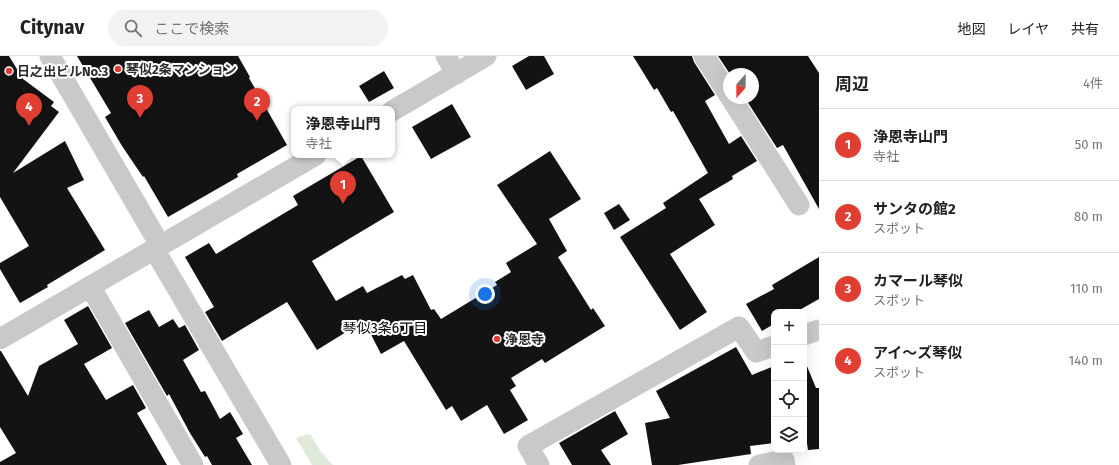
<!DOCTYPE html>
<html lang="ja">
<head>
<meta charset="utf-8">
<style>
	:root { --surface:#fff; --page:#f2f2f2; --text:#202124; --muted:#757577; --line:#e0e0e0; --accent:#e03e32 }
	body { margin:0; font-family:"Fira Sans","Noto Sans JP",sans-serif; background:var(--page); color:var(--text) }
	.controls { position:absolute; right:12px; bottom:12px; display:grid; overflow:hidden; border-radius:8px; box-shadow:0 4px 16px #0002 }
	.controls button { width:36px; height:36px; display:grid; place-items:center; padding:0; border:0; border-bottom:1px solid var(--line); background:var(--surface); color:var(--text); font:20px sans-serif }
	.compass { position:absolute; left:723px; top:12px; width:36px; height:36px; border-radius:50%; background:var(--surface); box-shadow:0 4px 16px #0002; rotate:201deg }
	.you { position:absolute; left:485px; top:238px; width:14px; height:14px; margin:-10px; border:3px solid #fff; border-radius:50%; background:#1a73e8; box-shadow:0 0 0 6px #1a73e833 }
	.badge { display:grid; place-items:center; width:26px; height:26px; border-radius:50%; background:var(--accent); color:#fff; font-size:13px; font-weight:700 }
	.pin { position:absolute; translate:-50% -33px; filter:drop-shadow(0 1px 2px #0008) }
	.pin::after { content:''; position:absolute; top:21px; width:14px; height:12px; background:inherit; clip-path:polygon(0 0,100% 0,50% 100%) }
	.popup { position:absolute; left:291px; top:50px; width:104px; height:52px; box-sizing:border-box; display:grid; place-content:center; border-radius:8px; background:var(--surface); filter:drop-shadow(0 1px 3px #0005); font-size:13px; white-space:nowrap; color:var(--muted) }
	.popup b { font-size:15px; color:var(--text) }
	.popup::after { content:''; position:absolute; left:50%; top:100%; margin-left:-8px; border:8px solid transparent; border-top-color:var(--surface) }
	.list { margin:0; padding:0; list-style:none }
	h2 { display:flex; justify-content:space-between; align-items:center; height:52px; margin:0; padding:0 16px; font-size:17px }
	h2 small { font-size:13px; font-weight:400; color:var(--muted) }
	.list li { display:grid; grid-template-columns:26px 1fr auto; gap:12px; align-items:center; box-sizing:border-box; height:72px; padding:0 16px; border-top:1px solid var(--line) }
	.list b { display:block; font-size:15px; white-space:nowrap }
	.list p { margin:0; font-size:13px; white-space:nowrap; color:var(--muted) }
	.list em { font-size:13px; font-style:normal; color:var(--muted) }
	.icon { flex:none; width:22px; height:22px; fill:none; stroke:currentColor; stroke-width:2; stroke-linecap:round; stroke-linejoin:round }
	.map { position:relative; flex:none; width:819px; height:409px; overflow:hidden }
	header { display:flex; align-items:center; gap:24px; box-sizing:border-box; height:56px; padding:0 20px; background:var(--surface); border-bottom:1px solid var(--line) }
	header strong { font-size:19px }
	nav { display:flex; gap:22px; margin-inline-start:auto; font-size:14px }
	.search { width:280px; height:36px; background:var(--page); display:flex; align-items:center; gap:10px; box-sizing:border-box; padding:0 14px; border-radius:22px; color:var(--muted); font-size:15px }
	main { display:flex }
	aside { flex:1; background:var(--surface) }
	.map>svg:first-child { display:block }
</style>
</head>
<body>
<header>
<strong>Citynav</strong>
<div class="search"><svg class="icon" aria-label="search" viewBox="0 0 24 24"><circle cx="10" cy="10" r="6"/><path d="M15 15l6 6"/></svg>ここで検索</div>
<nav><a>地図</a><a>レイヤ</a><a>共有</a></nav>
</header>
<main>
<div class="map">
<svg width="819" height="409" viewBox="0 0 819 409">
	<rect width="100%" height="100%" fill="#fff"/>
	<path fill="#e0eada" d="M307,378L311,379L321,396L333,409H312L296,382Z"/>
	<path fill="#131313" d="M0,0H9L23,23L54,46L51,50L59,56L13,117L65,85L84,124L67,132L105,194L47,229L48,231L20,247L0,213V207L29,190L0,141Z
		M77,0H238L250,21L249,22L287,89L237,118L238,121L168,161L144,120L143,121L122,90L105,61L111,57Z
		M529,0H544L554,18L526,34L512,10Z
		M633,0H692L694,6L715,39L705,45L729,88L741,80L757,105L732,120L733,123L699,143L715,169L670,198L707,256L680,274L620,181L666,152L663,147L708,117L673,55L671,56L657,32L654,34Z
		M718,0H808L819,17V153L783,89L777,92L745,42H753V18H730Z
		M384,15L394,32L369,46L359,30Z
		M452,48L471,81L431,103L412,71Z
		M550,95L581,143L549,163L567,195L558,201L591,254L593,252L605,270L545,307L542,303L511,322L516,330L510,334L528,364L504,378L487,349L461,365L452,350L446,354L404,285L381,298L364,265L317,294L287,246L222,285L205,256L214,251L185,201L209,187L216,198L298,149L293,140L361,100L394,156L312,205L336,245L363,230L367,237L402,219L405,223L413,219L431,254L434,253L441,263L497,229L495,226L511,216L506,207L537,188L497,129Z
		M619,148L630,164L614,174L604,157Z
		M819,201V243L796,256H774V268L762,275L746,248L774,233L772,229Z
		M88,250L112,292L84,308L106,344L133,329L146,352L137,357L167,409H0V406L16,397L0,371V295H1L28,340L39,310L78,288L64,264Z
		M149,254L159,271L173,263L179,272L185,269L199,294L183,304L201,336L205,335L220,363L230,356L243,378L236,382L252,409H212L207,400L205,401L190,377L169,338L167,340L125,267Z
		M736,291L752,319L774,310V387L750,390L751,398L678,409H652L645,367L670,362L656,335Z
		M804,303L816,332H819V393L808,394L804,368Z
		M615,355L628,378L601,394L611,409H572L559,387Z"/>
	<g fill="none" stroke-linecap="round" stroke-linejoin="round">
		<path stroke="#c9c9c9" stroke-width="21" d="M50,0L160,189
			M446,0L456,18
			M704,0L729,39
			M731,42L799,149
			M392,55L486,0
			M154,193L281,409
			M90,230L193,409
			M804,279L819,274
			M0,283L316,99
			M539,409L528,390L739,271L756,296L774,290
			M759,409L784,404L785,409"/>
	</g>
	<g fill="#e03e32" stroke="#fff" stroke-width="1.5">
		<circle cx="118" cy="13" r="4"/>
		<circle cx="9" cy="15" r="4"/>
		<circle cx="497" cy="283" r="4"/>
	</g>
	<g text-anchor="middle" dominant-baseline="central" stroke-width="4" stroke-linejoin="round" paint-order="stroke">
		<g font-size="13" font-weight="bold" fill="#2c2c2c" stroke="#fff" text-anchor="start">
			<text x="126" y="13">琴似2条マンション</text>
			<text x="17" y="15">日之出ビルNo.3</text>
			<text x="505" y="283">浄恩寺</text>
		</g>
		<g font-size="14" fill="#000" stroke="#fff">
			<text x="385" y="272">琴似3条6丁目</text>
		</g>
	</g>
</svg>
<div class="controls">
<button>+</button>
<button>−</button>
<button><svg class="icon" aria-label="locate" viewBox="0 0 24 24"><circle cx="12" cy="12" r="6"/><path d="M12 2v4M12 18v4M2 12h4M18 12h4"/></svg></button>
<button><svg class="icon" aria-label="layers" viewBox="0 0 24 24"><path d="M12 4l9 5-9 5-9-5zM3 14l9 5 9-5"/></svg></button>
</div>
<svg class="compass" viewBox="-18 -18 36 36"><path d="M0-13l5 13h-10z" fill="#e53935"/><path d="M0 13l5-13h-10z" fill="#757577"/></svg>
<div class="you"></div>
<div class="pin badge" style="left:343px;top:148px">1</div>
<div class="popup"><b>浄恩寺山門</b>寺社</div>
<div class="pin badge" style="left:257px;top:65px">2</div>
<div class="pin badge" style="left:140px;top:62px">3</div>
<div class="pin badge" style="left:29px;top:70px">4</div>
</div>
<aside>
<h2>周辺<small>4件</small></h2>
<ul class="list">
<li><span class="badge">1</span><div><b>浄恩寺山門</b><p>寺社</p></div><em>50 m</em></li>
<li><span class="badge">2</span><div><b>サンタの館2</b><p>スポット</p></div><em>80 m</em></li>
<li><span class="badge">3</span><div><b>カマール琴似</b><p>スポット</p></div><em>110 m</em></li>
<li><span class="badge">4</span><div><b>アイ～ズ琴似</b><p>スポット</p></div><em>140 m</em></li>
</ul>
</aside>
</main>
</body>
</html>
